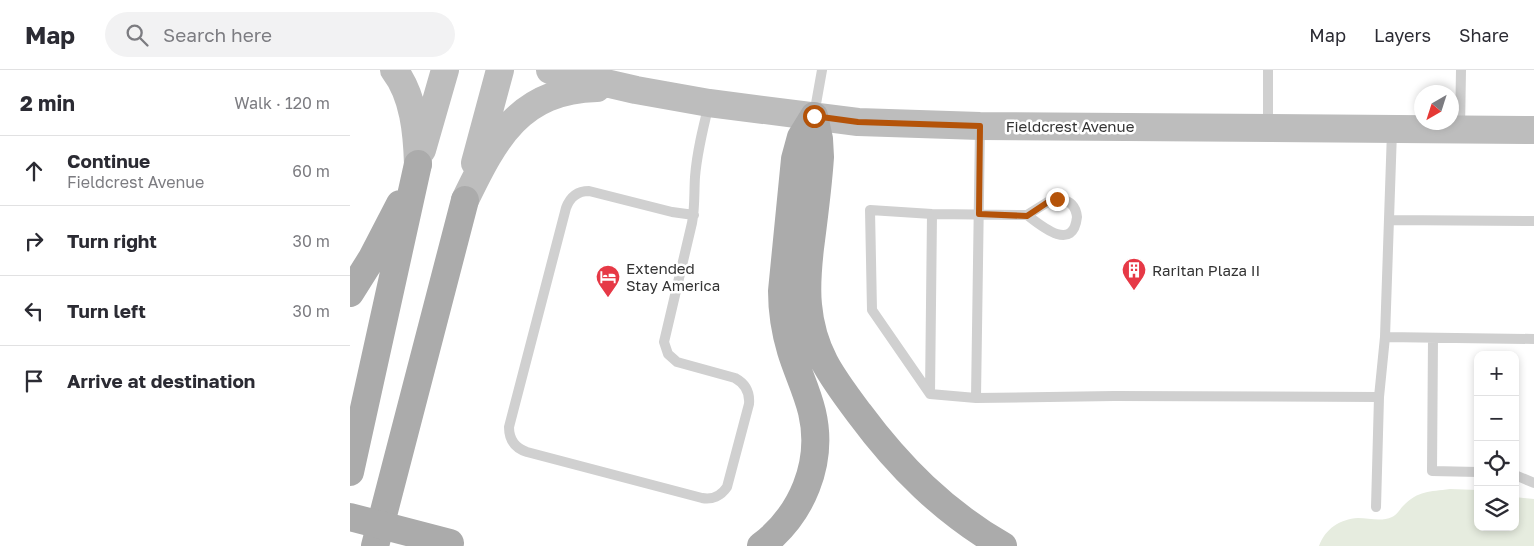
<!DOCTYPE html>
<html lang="en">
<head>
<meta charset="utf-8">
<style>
	:root { --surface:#fff; --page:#f2f2f3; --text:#2b2b33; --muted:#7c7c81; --line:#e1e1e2 }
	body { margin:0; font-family:"Golos Text",sans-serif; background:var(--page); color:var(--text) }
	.controls { position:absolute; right:15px; bottom:15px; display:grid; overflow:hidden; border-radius:10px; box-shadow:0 2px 8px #0003 }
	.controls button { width:45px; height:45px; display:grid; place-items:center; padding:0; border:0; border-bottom:1px solid var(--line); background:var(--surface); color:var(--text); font:25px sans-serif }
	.compass { position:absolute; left:1064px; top:15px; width:45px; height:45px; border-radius:50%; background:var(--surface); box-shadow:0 2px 8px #0003; rotate:219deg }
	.stop { position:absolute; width:15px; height:15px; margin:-11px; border:4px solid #b45309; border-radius:50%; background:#fff }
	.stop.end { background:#b45309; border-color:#fff; box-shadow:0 1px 5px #0008 }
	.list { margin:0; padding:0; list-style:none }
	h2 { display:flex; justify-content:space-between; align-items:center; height:65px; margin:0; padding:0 20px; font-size:21px }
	h2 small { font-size:16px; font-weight:400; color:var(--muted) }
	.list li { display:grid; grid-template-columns:32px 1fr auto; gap:15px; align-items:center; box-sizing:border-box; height:70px; padding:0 20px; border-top:1px solid var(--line) }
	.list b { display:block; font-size:19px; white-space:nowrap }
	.list p { margin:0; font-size:16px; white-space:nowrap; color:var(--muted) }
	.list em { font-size:16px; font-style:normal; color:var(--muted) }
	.icon { flex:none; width:28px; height:28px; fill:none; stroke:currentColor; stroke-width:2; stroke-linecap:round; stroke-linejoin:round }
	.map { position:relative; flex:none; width:1184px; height:476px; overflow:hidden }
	header { display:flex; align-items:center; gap:30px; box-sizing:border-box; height:70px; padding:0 25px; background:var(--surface); border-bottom:1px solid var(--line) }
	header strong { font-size:24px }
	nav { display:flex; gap:28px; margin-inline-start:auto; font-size:18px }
	.search { width:350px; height:45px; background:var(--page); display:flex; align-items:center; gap:12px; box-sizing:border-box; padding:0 18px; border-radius:28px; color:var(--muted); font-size:19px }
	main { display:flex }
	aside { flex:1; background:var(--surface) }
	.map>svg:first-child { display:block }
</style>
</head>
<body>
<header>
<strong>Map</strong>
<div class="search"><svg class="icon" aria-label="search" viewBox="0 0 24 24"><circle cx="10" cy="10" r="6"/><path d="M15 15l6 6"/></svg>Search here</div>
<nav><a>Map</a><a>Layers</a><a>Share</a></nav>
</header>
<main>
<aside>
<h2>2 min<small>Walk · 120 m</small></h2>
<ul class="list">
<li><svg class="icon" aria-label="ahead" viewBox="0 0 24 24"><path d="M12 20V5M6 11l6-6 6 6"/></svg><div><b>Continue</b><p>Fieldcrest Avenue</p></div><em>60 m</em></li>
<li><svg class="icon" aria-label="right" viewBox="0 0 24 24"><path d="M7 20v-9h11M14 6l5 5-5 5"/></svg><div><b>Turn right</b></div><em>30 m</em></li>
<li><svg class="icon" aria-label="left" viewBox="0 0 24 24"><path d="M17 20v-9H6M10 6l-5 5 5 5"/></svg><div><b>Turn left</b></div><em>30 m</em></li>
<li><svg class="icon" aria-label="arrive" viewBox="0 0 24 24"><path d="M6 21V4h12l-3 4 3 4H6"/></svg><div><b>Arrive at destination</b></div></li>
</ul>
</aside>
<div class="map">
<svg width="1184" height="476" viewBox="0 0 1184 476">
	<rect width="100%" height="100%" fill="#fff"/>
	<path fill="#e6ecdf" d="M1100,419L1128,420V457H1165V427L1184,429V476H969C975,459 990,449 1008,448C1019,448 1031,452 1042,447C1047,445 1050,439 1053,436C1069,420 1079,422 1100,419Z"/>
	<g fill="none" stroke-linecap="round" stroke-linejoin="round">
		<path stroke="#d0d0d0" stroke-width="10" d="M464,45L472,0
			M918,56V0
			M1110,59L1111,0
			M710,129C721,131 726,137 727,147C723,183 691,156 677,145L701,130Z
			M344,145L322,142L239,121C228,121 220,127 216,138L159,357C159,370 165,378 177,382L352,428C362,430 371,426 377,417L399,334C400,323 396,314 385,308L327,292L318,284L314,272L342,153C345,138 344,122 345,107C347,82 353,58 359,34
			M1039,150L1184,151
			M1035,267L1184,269
			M1083,268L1082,401L1128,402
			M580,324L626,328L764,326L1029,327
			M580,324L522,240L520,140L582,144L677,145
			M580,324L582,144
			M626,328L630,57
			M1165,405L1184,413
			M1026,437L1029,327L1035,267L1042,61"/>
		<path stroke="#bdbdbd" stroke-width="28" d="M44,0C64,26 67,63 68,94
			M200,0L286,20L359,33L508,52L630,56L1184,60
			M72,80L95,0
			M125,93L150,0
			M115,130C145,68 170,20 247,18"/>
		<path stroke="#ababab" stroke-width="28" d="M464,46L469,69L470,87C468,117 464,147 460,178C458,196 456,216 458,235C462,281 482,307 509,343C549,397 594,442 653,476
			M0,223L22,188L50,134
			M0,402L68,94
			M25,476L115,130
			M411,476C452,445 474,393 462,342C457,321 447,301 441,281C435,261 432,241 432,221L445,89L451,67L464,46"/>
		<path stroke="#ababab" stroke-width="28" d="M0,447L100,473"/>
	</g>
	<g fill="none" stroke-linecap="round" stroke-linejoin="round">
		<path stroke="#b45309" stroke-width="6" d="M464,46L508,52L630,56L629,144L677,146L701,130L707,129"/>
	</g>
	<defs>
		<symbol id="building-pin" viewBox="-11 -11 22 30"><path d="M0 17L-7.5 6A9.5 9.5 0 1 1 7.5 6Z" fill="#e63946" stroke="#fff"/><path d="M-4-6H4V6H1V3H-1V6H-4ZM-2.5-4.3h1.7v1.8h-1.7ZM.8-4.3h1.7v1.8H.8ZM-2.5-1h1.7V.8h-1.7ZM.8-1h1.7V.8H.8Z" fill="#fff"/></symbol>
		<symbol id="hotel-pin" viewBox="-11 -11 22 30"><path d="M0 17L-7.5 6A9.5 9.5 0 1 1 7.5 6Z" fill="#e63946" stroke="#fff"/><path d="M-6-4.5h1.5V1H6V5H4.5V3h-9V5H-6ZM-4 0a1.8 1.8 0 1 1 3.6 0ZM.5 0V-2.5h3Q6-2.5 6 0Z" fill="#fff"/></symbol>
	</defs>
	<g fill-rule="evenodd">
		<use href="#building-pin" x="770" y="186" width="28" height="38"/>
		<use href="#hotel-pin" x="244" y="193" width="28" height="38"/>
	</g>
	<g text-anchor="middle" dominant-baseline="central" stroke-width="5" stroke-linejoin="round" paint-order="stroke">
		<g font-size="15" fill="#333" stroke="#fff">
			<text x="720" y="56">Fieldcrest Avenue</text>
		</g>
		<g font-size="15" fill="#333" stroke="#fff" text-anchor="start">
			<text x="276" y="198">Extended<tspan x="276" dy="17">Stay America</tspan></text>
			<text x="802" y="200">Raritan Plaza II</text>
		</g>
	</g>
</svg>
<div class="controls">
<button>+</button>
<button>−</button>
<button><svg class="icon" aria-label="locate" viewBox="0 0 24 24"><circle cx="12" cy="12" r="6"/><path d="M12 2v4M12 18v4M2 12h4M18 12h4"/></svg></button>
<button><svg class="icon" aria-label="layers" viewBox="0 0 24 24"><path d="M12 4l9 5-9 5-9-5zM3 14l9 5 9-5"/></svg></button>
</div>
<svg class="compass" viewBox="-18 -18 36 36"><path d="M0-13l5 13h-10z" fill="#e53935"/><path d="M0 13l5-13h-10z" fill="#7c7c81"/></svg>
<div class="stop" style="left:464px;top:46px"></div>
<div class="stop end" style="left:707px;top:129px"></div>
</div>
</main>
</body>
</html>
